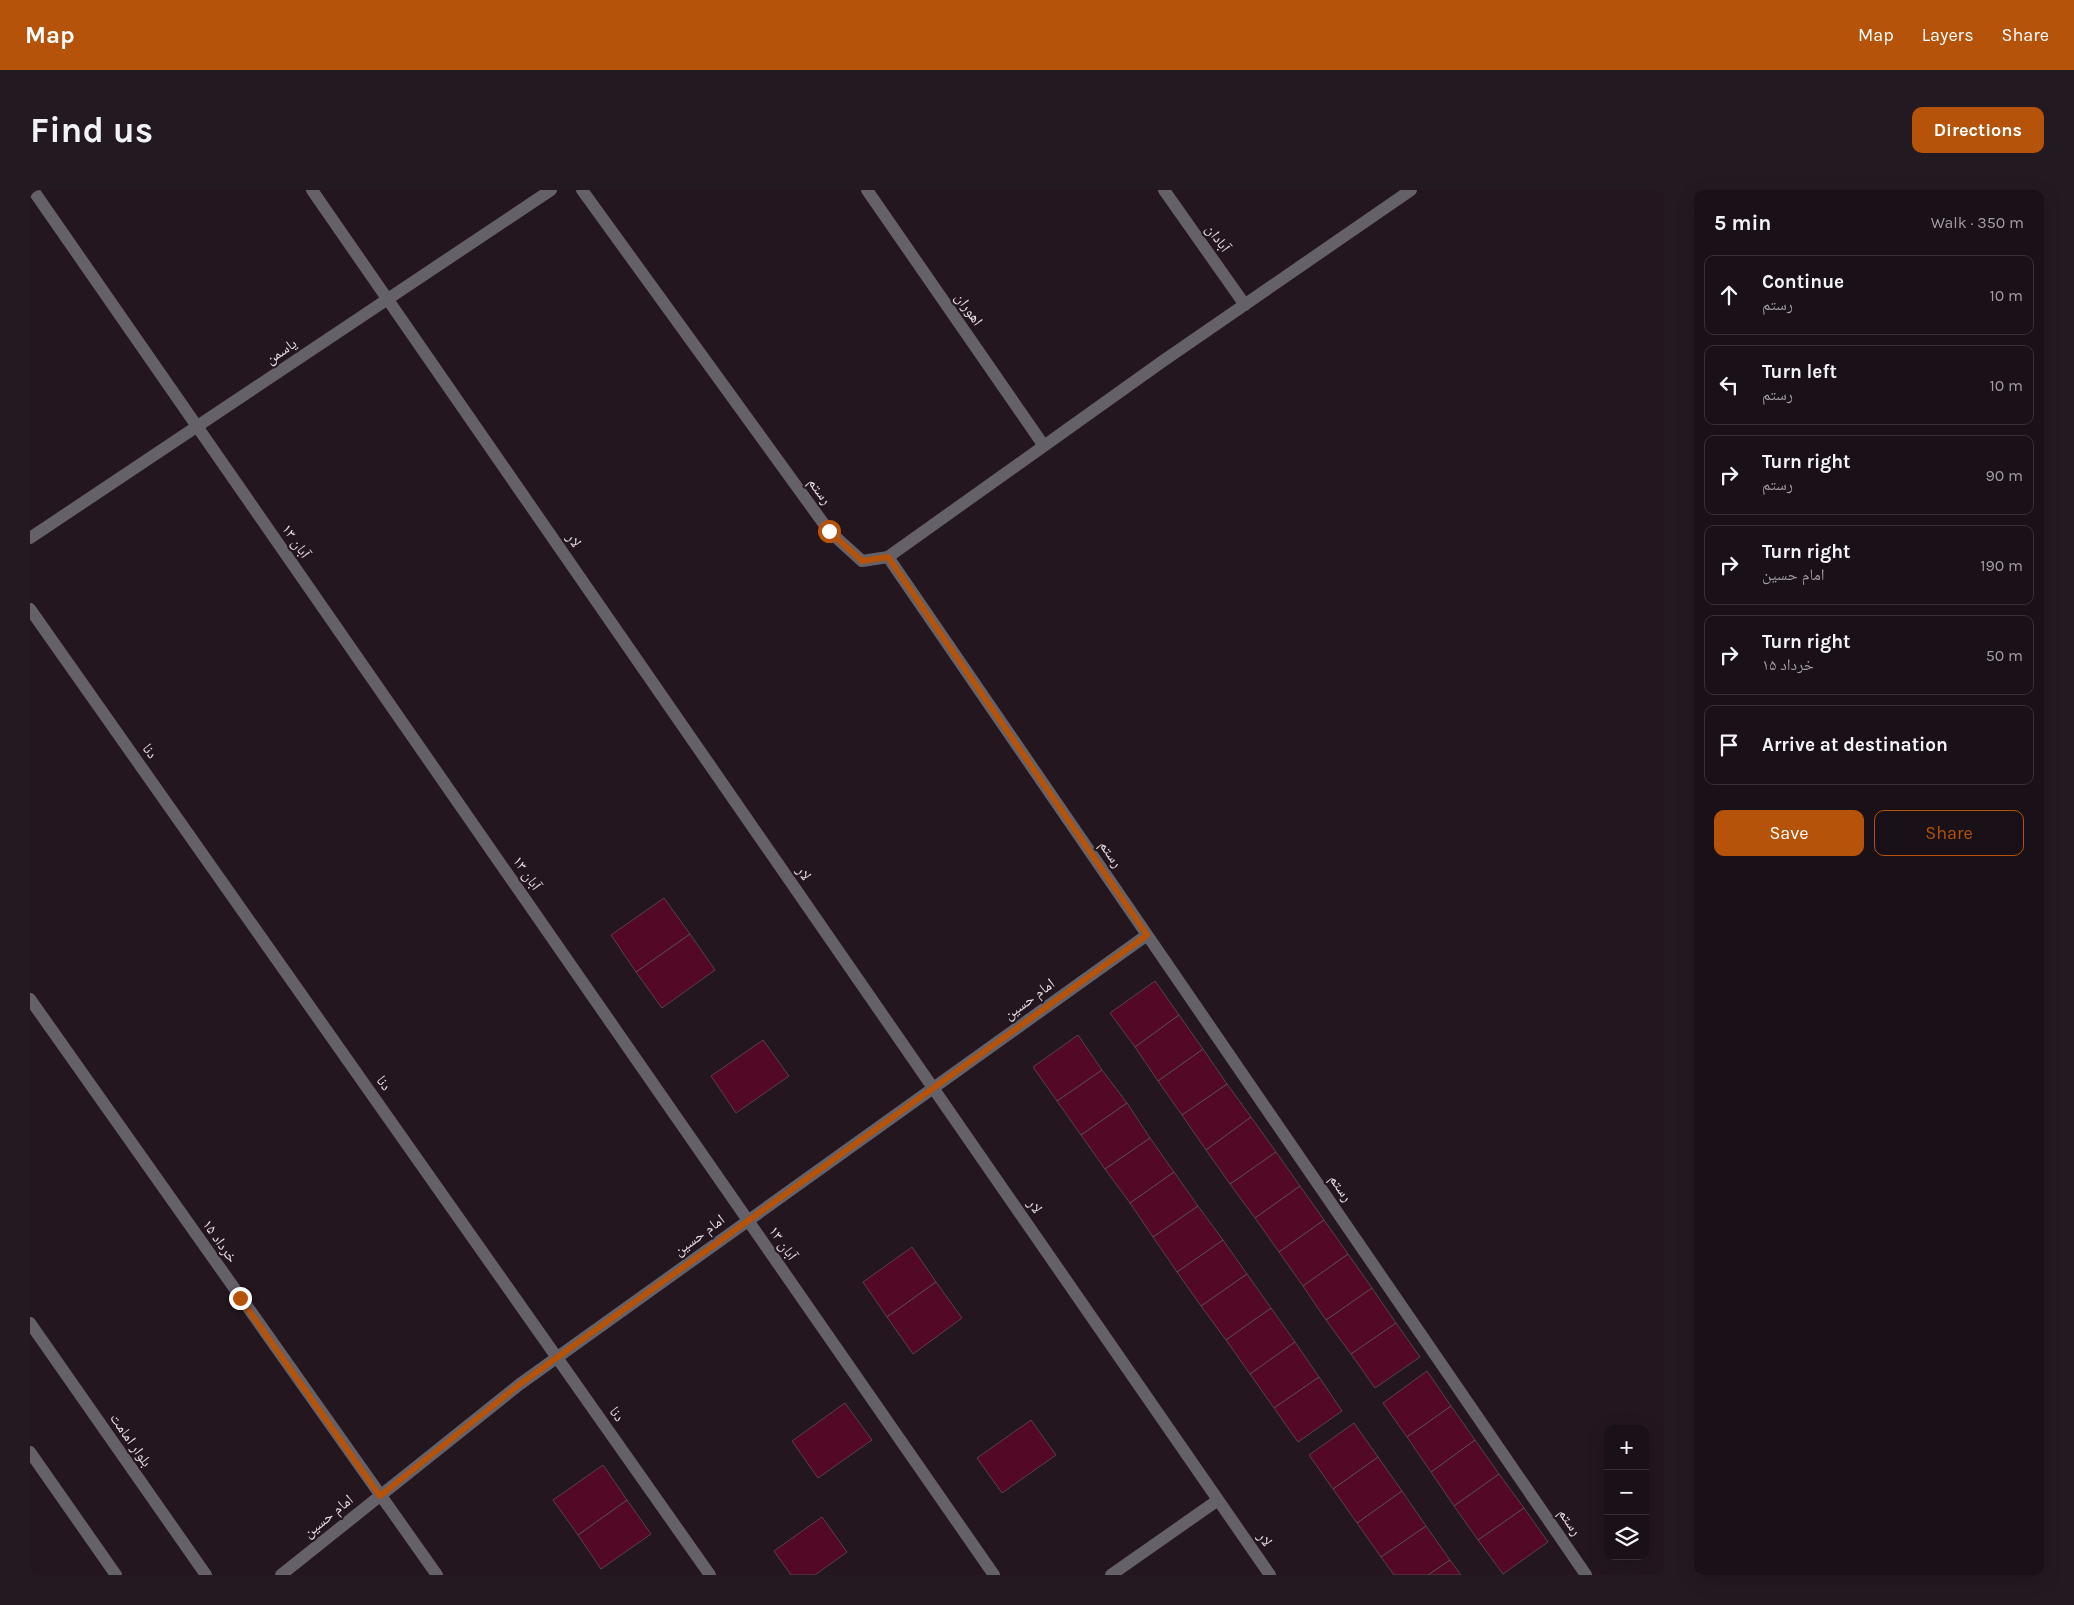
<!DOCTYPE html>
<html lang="en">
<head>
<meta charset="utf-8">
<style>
	:root { --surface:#1a1017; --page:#231920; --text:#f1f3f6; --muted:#9f9da1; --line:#383036; --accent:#b45309 }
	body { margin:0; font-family:Karla,"Noto Naskh Arabic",sans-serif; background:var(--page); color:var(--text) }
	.controls { position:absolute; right:15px; bottom:15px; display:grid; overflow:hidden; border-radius:10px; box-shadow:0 5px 20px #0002 }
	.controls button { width:45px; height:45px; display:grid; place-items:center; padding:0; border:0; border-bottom:1px solid var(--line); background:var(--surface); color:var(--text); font:25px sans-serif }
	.stop { position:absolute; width:15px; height:15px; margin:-11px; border:4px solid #b45309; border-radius:50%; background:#fff }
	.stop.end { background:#b45309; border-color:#fff; box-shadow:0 1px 5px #0008 }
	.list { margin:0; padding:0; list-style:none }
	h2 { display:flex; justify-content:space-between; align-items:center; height:65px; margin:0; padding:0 20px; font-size:21px }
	h2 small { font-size:16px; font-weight:400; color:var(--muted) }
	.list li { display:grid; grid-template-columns:32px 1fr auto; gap:15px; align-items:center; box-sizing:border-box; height:80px; margin:0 10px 10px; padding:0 10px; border:1px solid var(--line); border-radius:10px }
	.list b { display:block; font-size:19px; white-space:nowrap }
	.list p { margin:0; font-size:16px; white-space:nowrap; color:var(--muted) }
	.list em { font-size:16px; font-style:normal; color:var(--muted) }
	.actions { display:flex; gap:10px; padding:15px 20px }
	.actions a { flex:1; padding:11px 0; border:1px solid var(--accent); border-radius:10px; text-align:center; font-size:18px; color:var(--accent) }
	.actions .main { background:var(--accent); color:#fff }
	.icon { flex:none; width:28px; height:28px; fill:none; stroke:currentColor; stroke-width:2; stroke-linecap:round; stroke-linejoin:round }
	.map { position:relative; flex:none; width:1634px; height:1385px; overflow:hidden; border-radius:10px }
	header { display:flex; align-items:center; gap:30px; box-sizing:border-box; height:70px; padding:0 25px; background:var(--accent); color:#fff }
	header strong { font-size:24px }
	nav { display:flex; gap:28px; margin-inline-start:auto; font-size:18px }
	.intro { display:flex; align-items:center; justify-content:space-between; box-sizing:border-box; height:120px; padding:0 30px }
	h1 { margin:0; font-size:35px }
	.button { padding:12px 22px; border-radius:10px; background:var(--accent); color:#fff; font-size:18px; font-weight:700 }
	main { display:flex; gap:30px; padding:0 30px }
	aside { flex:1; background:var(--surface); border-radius:10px; box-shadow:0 5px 20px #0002 }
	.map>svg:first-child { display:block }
</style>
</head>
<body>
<header>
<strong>Map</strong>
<nav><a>Map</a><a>Layers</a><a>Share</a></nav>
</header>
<div class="intro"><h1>Find us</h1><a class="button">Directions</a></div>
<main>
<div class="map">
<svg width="1634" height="1385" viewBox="0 0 1634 1385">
	<rect width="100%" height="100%" fill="#23161f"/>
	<path fill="#530825" stroke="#574347" d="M634,708L660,744L606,782L581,745Z
		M660,744L685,780L632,818L606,782Z
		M1125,791L1149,825L1105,857L1080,823Z
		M1149,825L1173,859L1128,891L1105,857Z
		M1048,845L1072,880L1027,911L1003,877Z
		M733,850L759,886L706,923L681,886Z
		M1173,859L1197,894L1152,925L1128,891Z
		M1072,880L1097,913L1051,945L1027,911Z
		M1197,894L1221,927L1176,960L1152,925Z
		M1097,913L1120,948L1075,979L1051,945Z
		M1221,927L1246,962L1200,994L1176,960Z
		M1120,948L1144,982L1100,1013L1075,979Z
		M1246,962L1270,996L1225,1028L1200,994Z
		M1144,982L1168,1016L1123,1047L1100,1013Z
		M1270,996L1294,1030L1249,1062L1225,1028Z
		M1168,1016L1193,1050L1147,1082L1123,1047Z
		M1294,1030L1318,1064L1273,1096L1249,1062Z
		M1193,1050L1217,1084L1171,1116L1147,1082Z
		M882,1057L906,1092L857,1127L833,1092Z
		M1318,1064L1342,1098L1296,1130L1273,1096Z
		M1217,1084L1241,1118L1196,1150L1171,1116Z
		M906,1092L932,1128L883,1164L857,1127Z
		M1342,1098L1366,1133L1321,1164L1296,1130Z
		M1241,1118L1265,1152L1220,1184L1196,1150Z
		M1366,1133L1390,1167L1345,1198L1321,1164Z
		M1265,1152L1289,1187L1244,1218L1220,1184Z
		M1397,1181L1421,1216L1377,1247L1353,1213Z
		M1289,1187L1312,1221L1268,1252L1244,1218Z
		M815,1213L842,1250L788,1288L762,1251Z
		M1421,1216L1445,1250L1401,1282L1377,1247Z
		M1001,1230L1026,1265L972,1303L947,1268Z
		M1324,1233L1348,1267L1303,1299L1279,1265Z
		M1445,1250L1469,1284L1424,1316L1401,1282Z
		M1348,1267L1372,1301L1327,1333L1303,1299Z
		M573,1275L597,1310L548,1345L523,1310Z
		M1469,1284L1494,1318L1448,1350L1424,1316Z
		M1372,1301L1396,1336L1351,1367L1327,1333Z
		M597,1310L621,1344L571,1379L548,1345Z
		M1494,1318L1518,1352L1473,1384L1448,1350Z
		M792,1327L817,1362L785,1385H761L744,1361Z
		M1396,1336L1420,1370L1398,1385H1364L1351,1367Z
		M1420,1370L1431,1385H1398Z"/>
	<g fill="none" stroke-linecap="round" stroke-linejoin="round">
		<path stroke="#656168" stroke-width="12" d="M3,0L964,1385
			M282,0L1240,1385
			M552,0L799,341L832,371L858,367L1133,171L1381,0
			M837,0L1014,256
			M1134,0L1215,115
			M0,348L521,0
			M858,367L1556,1385
			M0,419L680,1385
			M0,809L407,1385
			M0,1133L176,1385
			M0,1262L86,1385
			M251,1385L490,1194L1117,745
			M1081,1385L1188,1310"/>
	</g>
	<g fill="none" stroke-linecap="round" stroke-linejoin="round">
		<path stroke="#b45309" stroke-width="6" d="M210,1108L350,1306L490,1194L1117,745L858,367L832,371L799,341"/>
	</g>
	<g text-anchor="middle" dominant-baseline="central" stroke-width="4.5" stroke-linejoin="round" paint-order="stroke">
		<g font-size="15" fill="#e6dce3" stroke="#23161f">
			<text transform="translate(1188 48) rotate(54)">آبادان</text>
			<text transform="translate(939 119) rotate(55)">اهوران</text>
			<text transform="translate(251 161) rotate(-34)">یاسمن</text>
			<text transform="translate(790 301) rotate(54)">رستم</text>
			<text transform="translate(544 350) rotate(55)">لار</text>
			<text transform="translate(266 351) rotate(55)">۱۳ آبان</text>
			<text transform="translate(120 561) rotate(55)">دنا</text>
			<text transform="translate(1081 664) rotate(56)">رستم</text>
			<text transform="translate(497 683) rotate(55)">۱۳ آبان</text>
			<text transform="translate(774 683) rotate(55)">لار</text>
			<text transform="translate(999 809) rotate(-36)">امام حسین</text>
			<text transform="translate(354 893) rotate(55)">دنا</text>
			<text transform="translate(1311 998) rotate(56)">رستم</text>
			<text transform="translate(1005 1016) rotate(55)">لار</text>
			<text transform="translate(669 1045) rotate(-36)">امام حسین</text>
			<text transform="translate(190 1051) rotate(55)">۱۵ خرداد</text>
			<text transform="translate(753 1053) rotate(55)">۱۳ آبان</text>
			<text transform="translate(587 1224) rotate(55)">دنا</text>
			<text transform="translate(101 1250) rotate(55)">بلوار امامت</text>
			<text transform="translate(298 1326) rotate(-39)">امام حسین</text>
			<text transform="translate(1540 1332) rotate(56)">رستم</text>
			<text transform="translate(1235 1349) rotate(55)">لار</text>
		</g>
	</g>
</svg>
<div class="controls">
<button>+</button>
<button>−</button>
<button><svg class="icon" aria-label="layers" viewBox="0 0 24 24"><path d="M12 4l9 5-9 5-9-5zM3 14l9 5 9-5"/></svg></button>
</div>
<div class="stop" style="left:799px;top:341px"></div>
<div class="stop end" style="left:210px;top:1108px"></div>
</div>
<aside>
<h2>5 min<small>Walk · 350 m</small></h2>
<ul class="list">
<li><svg class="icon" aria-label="ahead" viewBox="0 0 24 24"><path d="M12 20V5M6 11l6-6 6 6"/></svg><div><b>Continue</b><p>رستم</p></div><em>10 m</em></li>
<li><svg class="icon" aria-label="left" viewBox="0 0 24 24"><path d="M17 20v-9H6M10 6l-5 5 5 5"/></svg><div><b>Turn left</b><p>رستم</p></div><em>10 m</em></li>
<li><svg class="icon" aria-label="right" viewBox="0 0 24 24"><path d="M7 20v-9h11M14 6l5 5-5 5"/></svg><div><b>Turn right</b><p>رستم</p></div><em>90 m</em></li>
<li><svg class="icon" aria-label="right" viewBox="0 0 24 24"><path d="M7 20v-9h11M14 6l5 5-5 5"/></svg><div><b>Turn right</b><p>امام حسین</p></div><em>190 m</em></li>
<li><svg class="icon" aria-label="right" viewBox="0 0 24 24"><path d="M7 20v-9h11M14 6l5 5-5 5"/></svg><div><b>Turn right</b><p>۱۵ خرداد</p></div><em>50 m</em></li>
<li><svg class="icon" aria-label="arrive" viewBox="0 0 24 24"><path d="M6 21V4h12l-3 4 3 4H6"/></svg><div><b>Arrive at destination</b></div></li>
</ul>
<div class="actions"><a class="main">Save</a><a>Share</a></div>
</aside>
</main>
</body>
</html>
